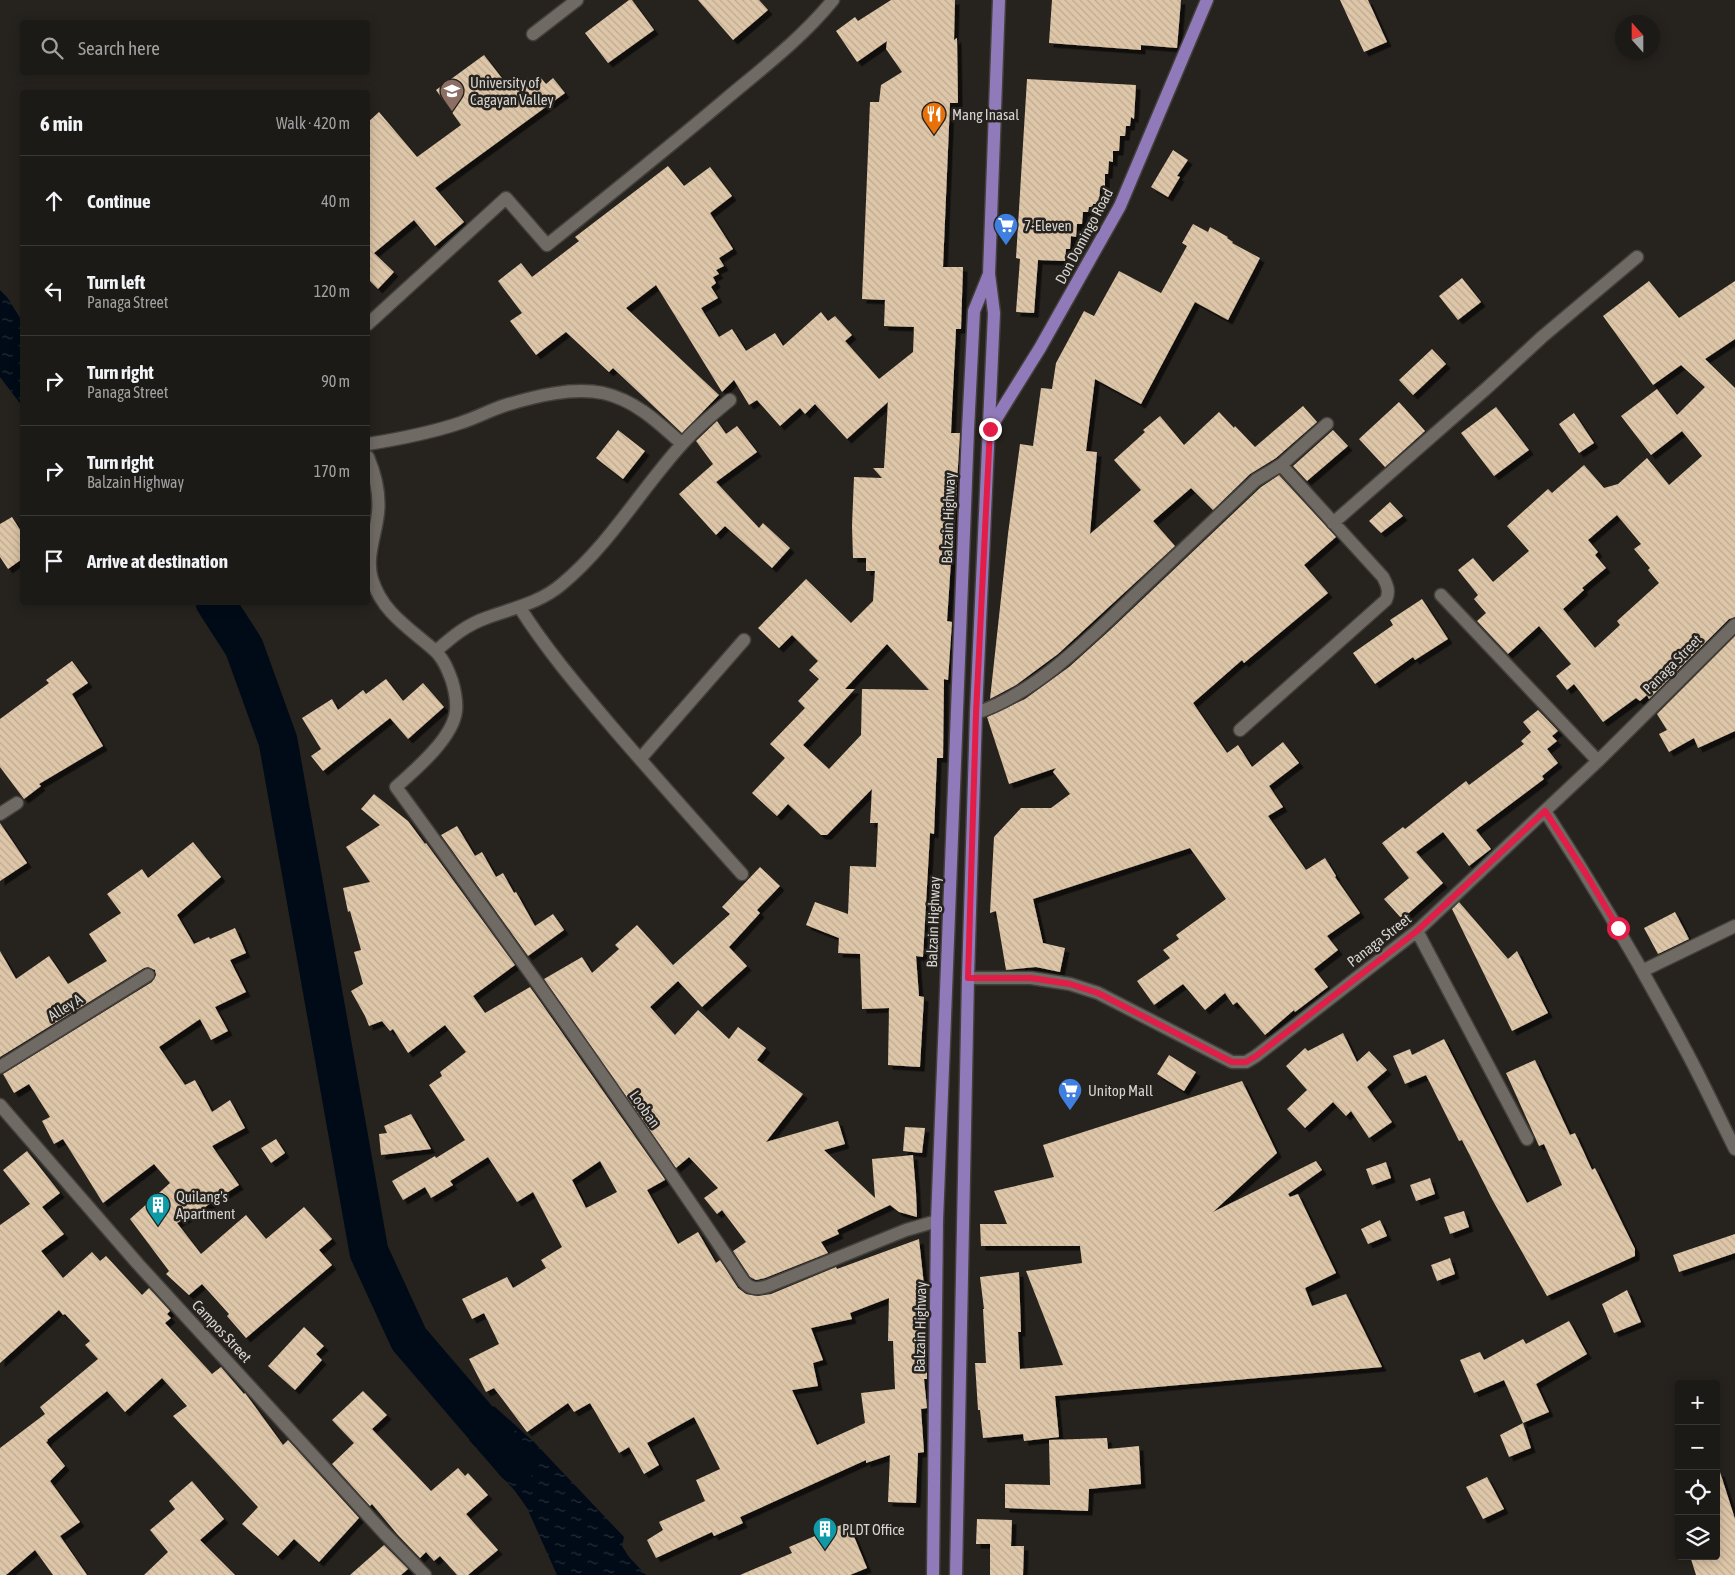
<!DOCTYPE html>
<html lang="en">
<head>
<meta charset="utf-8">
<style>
	:root { --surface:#1c1a16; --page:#25231f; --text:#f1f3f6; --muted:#a0a1a1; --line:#3a3835 }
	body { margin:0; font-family:"Asap Condensed",sans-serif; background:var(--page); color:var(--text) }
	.controls { position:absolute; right:15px; bottom:15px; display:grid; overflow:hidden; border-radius:5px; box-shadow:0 2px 12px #0003 }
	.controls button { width:45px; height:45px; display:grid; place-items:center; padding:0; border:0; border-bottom:1px solid var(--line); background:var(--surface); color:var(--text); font:25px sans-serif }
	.compass { position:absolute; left:1615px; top:15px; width:45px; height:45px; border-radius:50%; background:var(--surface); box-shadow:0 2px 12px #0003; rotate:339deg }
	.stop { position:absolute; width:15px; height:15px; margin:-11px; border:4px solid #e11d48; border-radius:50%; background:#fff }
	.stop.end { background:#e11d48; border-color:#fff; box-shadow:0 1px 5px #0008 }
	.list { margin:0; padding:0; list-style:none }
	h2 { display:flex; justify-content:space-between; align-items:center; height:65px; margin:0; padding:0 20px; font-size:21px }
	h2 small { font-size:16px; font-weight:400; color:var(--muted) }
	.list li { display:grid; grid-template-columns:32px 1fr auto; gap:15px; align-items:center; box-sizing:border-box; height:90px; padding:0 20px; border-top:1px solid var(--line) }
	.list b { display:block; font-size:19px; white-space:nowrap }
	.list p { margin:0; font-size:16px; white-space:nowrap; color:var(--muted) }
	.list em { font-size:16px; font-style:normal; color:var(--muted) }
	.icon { flex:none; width:28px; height:28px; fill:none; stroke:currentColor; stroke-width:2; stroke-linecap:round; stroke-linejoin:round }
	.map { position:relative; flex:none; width:1735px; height:1575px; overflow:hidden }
	.search { position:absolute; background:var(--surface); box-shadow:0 2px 12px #0003; left:20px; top:20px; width:350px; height:55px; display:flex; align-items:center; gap:12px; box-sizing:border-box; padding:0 18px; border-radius:5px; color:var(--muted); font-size:19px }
	.panel { position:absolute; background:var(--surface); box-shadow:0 2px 12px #0003; left:20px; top:90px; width:350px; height:515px; border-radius:5px }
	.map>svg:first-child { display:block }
</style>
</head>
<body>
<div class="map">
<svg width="1735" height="1575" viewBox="0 0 1735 1575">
	<defs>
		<pattern id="water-ripples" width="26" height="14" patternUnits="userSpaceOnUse" patternTransform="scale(1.25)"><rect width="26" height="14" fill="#000b17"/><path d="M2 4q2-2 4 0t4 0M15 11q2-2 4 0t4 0" fill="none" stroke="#242e38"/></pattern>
		<pattern id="building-back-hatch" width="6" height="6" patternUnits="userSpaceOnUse" patternTransform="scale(1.25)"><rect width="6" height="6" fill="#dec6a8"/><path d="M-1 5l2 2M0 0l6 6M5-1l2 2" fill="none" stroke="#beab93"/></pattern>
		<filter id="shadow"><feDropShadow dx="4.5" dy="4.5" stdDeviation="0" flood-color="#0009"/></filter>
	</defs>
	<rect width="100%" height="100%" fill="#26221d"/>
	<path fill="url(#water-ripples)" d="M0,290L7,297L22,321V406L0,377Z
		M494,1406L534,1442L624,1537L622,1546L629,1557L646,1575H557L527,1508L515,1491L469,1440Z"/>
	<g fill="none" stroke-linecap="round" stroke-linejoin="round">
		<path stroke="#000b17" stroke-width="39" d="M215,602L244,647L278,741L369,1252L409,1339L516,1464"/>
	</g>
	<path fill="url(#building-back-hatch)" fill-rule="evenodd" filter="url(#shadow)" d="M629,0H632L654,30L608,63L585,33Z
		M698,0H759L768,10L733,40Z
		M891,0H955L954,40L957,38L958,103H950L943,267H963L961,329H956L951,433H960L954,531H953L947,621L952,622L948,680L944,679L943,758H937L934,834L930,833L923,957L916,956L919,996L924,997L920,1067L888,1065L889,1008L862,1009L860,954L838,953L839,938L806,925L815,902L848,914L850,866L876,867L878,823H870L872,789L827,835H821L788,804L777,816L752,793L785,758L770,744L805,708L798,701L819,679L809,670L818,661L792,635L779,648L758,628L806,579L851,623L873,601L875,571H866V558H853L852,526L854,477L882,478L873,468H884L888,402L847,439L815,404L805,414L800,408L780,426L757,400L749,405L734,380L722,392L656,285L626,308L719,395L682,433L613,368L609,372L566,332L536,355L510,321L522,313L498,281L521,263L532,277L579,241L575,237L668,166L684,186L710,167L732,196L710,213L733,249L719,258L724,266L716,270L719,274L713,277L716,283L711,287L718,298L701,308L719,337L732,329L746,351L775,333L783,346L821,312L828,321L835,316L852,335L845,341L879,379L913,352L914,327L884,326L885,300L862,299L870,102H879L881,85L902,72L886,49L887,41L857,62L836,31L855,17L858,21ZM887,644L929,690L862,689L861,735L829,769L803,745L855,689H845Z
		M1052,0H1181L1177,48L1141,45V50L1049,43Z
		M1340,0H1368L1387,42L1364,52Z
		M484,55L511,90L527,78L532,84L541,78L546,84L553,78L565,93L435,188L464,222L435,246L414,220L374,253L394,272L378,289L368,279V122L379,112L417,157L461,125L436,90Z
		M1027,79L1136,85L1134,119L1131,117L1130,126H1126L1125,136H1120L1119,151H1113V162L1109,161L1108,174H1105V190L1100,189L1099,204H1093V207H1089L1088,212H1083L1082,224H1077L1076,237L1071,236L1070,249H1066L1065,261L1038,260L1034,313L1016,312L1020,259L1016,258Z
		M1173,150L1188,160L1177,176L1180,177L1168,197L1151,187Z
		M1193,224L1208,232L1210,227L1228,237L1227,238L1233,242L1232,243L1260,258L1228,320L1195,302L1141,404L1095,379L1086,451L1097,452L1090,534L1141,490L1114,460L1145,432L1143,430L1160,416L1184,445L1219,412L1234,428L1235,426L1255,447L1303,406L1317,422L1276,458L1250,474L1213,510L1191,488L1153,521L1175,546L1058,654L1016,685L990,699L1008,534L1020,444L1033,446L1041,388L1052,389L1056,363L1084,311L1094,316L1119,271L1161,293L1187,246L1182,243Z
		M1462,278L1481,302L1458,320L1439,296Z
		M1649,281L1679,318L1735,281V339L1705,359L1735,388V617L1729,619L1649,699L1647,695L1640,701L1636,698L1603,722L1574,684L1567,690L1556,676L1571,664L1539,626L1508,654L1477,621L1486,613L1474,599L1478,595L1458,570L1473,558L1493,582L1529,551L1507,526L1548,489L1552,493L1584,465L1604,488L1618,484L1647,458L1669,485L1702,456L1682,431L1651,455L1621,416L1657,389L1677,415L1705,387L1681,365L1653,385L1603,316ZM1617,515L1641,544L1634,549L1650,568L1648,570L1659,583L1617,621L1620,625L1595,648L1563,609L1584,590L1582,588L1606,568L1595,555L1598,552L1588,540Z
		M1432,349L1446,364L1413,395L1399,380Z
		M1399,402L1425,431L1385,467L1359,439Z
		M1496,407L1529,450L1494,476L1461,433Z
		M1574,413L1594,443L1579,453L1559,424Z
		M717,421L726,434L737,426L757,452L716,482L759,528L763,523L790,548L772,568L725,526L716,535L679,494L713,464L696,441Z
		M618,430L645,451L623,479L596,458Z
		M1333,430L1348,446L1307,481L1293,466Z
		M1279,475L1336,537L1304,565L1328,593L1244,663L1242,660L1193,703L1227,753L1238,745L1252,767L1283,742L1299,763L1269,786L1283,807L1268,816L1306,870L1325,858L1336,876L1335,877L1360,913L1327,936L1338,950L1314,969L1328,987L1295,1012L1294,1010L1265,1035L1237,1002L1233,1005L1225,993L1205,1010L1183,984L1154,1005L1137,981L1170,958L1163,950L1179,939L1176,935L1226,899L1190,848L1033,899L1043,943L1065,948L1060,972L1036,967L1006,970L996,911L990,913L994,837L1021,808H1051L1070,794L1053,772L1056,768L1009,784L987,717L1025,699L1069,667L1109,631L1261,487Z
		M1390,502L1403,516L1381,533L1369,521Z
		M12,517L22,533V559L8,569L0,557V524Z
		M1422,599L1448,639L1415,660L1413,657L1375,684L1353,653L1393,625L1390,620Z
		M1735,636V731L1698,748L1694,738L1669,752L1659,734L1667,730L1657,714Z
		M72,661L88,683L72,694L103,746L39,784L41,786L24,799L0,767V719L49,683L46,680Z
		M386,679L403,701L423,683L444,707L408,739L390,718L323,771L311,756L321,749L302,718L332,699L338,710L363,690L366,694Z
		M1538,710L1558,731L1552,736L1557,741L1547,749L1558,763L1542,776L1544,779L1476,830L1491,849L1469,866L1443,832L1416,852L1443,883L1402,919L1384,899L1409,878L1382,843L1403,827L1405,829L1466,781L1469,785L1524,744L1521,741L1531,732L1523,722Z
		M374,794L408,821L425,844L426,843L515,965L473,996L485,1013L530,987L664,1178L665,1180L647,1190L678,1244L698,1232L716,1263L720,1260L738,1288L746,1294L758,1296L771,1294L836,1267L837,1269L919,1239L924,1285L920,1287V1350L927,1349V1379H924L927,1408L921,1409L924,1452L918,1453L916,1503L888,1502L890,1455L866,1463V1460L740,1517L743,1523L714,1536L712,1532L656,1558L647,1540L663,1530L659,1522L705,1501L696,1480L720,1469L694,1417L647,1443L659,1465L644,1474L629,1447L619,1453L590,1403L574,1412L568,1403L527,1432L494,1388L486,1392L469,1359L499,1344L484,1313L472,1319L462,1299L507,1277L513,1288L546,1268L541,1260L562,1247L533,1192L517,1202L488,1157L450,1181L453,1185L431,1198L425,1187L403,1200L392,1181L435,1156L436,1158L465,1140L429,1085L442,1076L440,1072L466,1052L445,1025L408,1053L393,1029L390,1031L382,1021L369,1026L365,1016L351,991L363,984L354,952L361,950L350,911L348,912L343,888L370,882L346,847L380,825L361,809ZM600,1161L617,1192L586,1208L572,1180ZM889,1298L888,1341H893L895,1389L861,1393L865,1423L817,1445L792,1390L818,1386L813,1363L823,1360L811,1328L852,1319L850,1313Z
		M0,823L27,863L0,881Z
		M457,826L475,856L482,852L496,877L503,873L514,893L516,892L535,926L553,914L564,930L528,956L441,835Z
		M193,842L221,877L177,915L194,944L209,937L210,939L235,928L246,953L230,960L246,992L215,1007L228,1031L211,1040L200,1019L159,1047L185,1085L195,1080L212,1112L230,1100L245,1128L212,1146L239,1185L205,1207L177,1223L201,1254L246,1215L266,1239L304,1207L332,1239L319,1250L332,1265L246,1338L227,1316L229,1314L202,1284L189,1295L166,1274L169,1271L130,1219L170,1183L154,1164L103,1203L63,1139L54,1144L42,1121L50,1117L29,1084L14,1093L3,1074L152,982L156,975L155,970L148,967L144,968L0,1057V951L16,979L49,956L68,984L107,961L89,934L121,913L107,894L142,869L148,878Z
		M760,867L780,886L757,910L760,913L729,947L747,966L702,1007L678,981L650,1007L675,1035L698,1010L729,1039L738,1027L766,1048L757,1060L803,1094L766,1142L838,1121L845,1144L824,1150L875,1198L872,1159L913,1155L916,1192L917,1217L899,1212L890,1205L837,1230L839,1234L821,1242L828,1253L765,1278L756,1280L750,1277L733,1251L746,1242L722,1210L717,1214L704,1198L718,1188L689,1157L676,1168L544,979L582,957L592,973L619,949L615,945L637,925L673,965L730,914L722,907Z
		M1459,902L1508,959L1517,951L1548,1013L1512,1031L1452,909Z
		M1675,912L1689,939L1658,954L1644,928Z
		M1343,1033L1357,1062L1369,1051L1387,1070L1367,1087L1392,1122L1369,1138L1351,1111L1346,1116L1333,1102L1305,1128L1287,1109L1307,1090L1286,1066L1305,1048L1308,1051Z
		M1444,1039L1527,1203L1562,1185L1544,1144L1539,1146L1506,1073L1535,1060L1570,1135L1575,1133L1592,1170L1595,1168L1635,1249V1256L1547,1296L1493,1201L1462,1140L1459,1141L1426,1075L1405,1084L1393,1056L1410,1049L1412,1055Z
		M1169,1055L1196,1072L1184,1091L1157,1074Z
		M1242,1081L1277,1153L1213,1212L1316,1161L1322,1170L1288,1194L1290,1197L1298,1194L1336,1273L1305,1288L1312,1306L1346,1294L1382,1367L1055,1396L1059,1437L1024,1441L1023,1434L983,1438L980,1410H978L975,1363H986L983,1309H984L980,1277L1019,1272L1021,1332H1018L1020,1369L1063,1365L1026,1271L1082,1263L1080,1246H981L980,1224H1007L994,1191L1054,1177L1043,1145Z
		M411,1114L431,1149L381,1155L379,1134L387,1133L384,1126Z
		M905,1127L925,1128L922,1153L903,1151Z
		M276,1139L285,1153L271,1163L261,1148Z
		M27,1151L60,1193L42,1207L64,1234L41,1251L63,1278L92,1252L100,1261L106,1256L142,1295L149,1288L170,1311L167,1314L171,1318L165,1323L212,1374L221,1367L244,1394L245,1393L283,1445L288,1440L359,1518L319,1562L294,1539L278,1556L242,1524L258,1507L173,1416L187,1406L162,1378L125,1412L107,1391L47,1440L48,1441L46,1442L65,1466L50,1481L80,1522L60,1536L87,1575H53L35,1550L6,1575H0V1448L45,1414L40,1407L98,1359L85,1345L90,1341L65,1314L63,1315L59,1310L0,1363V1225L30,1204L3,1170Z
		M1386,1162L1391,1178L1372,1185L1366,1169Z
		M1430,1178L1435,1194L1416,1201L1410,1185Z
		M1464,1211L1469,1227L1450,1234L1444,1217Z
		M1380,1220L1387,1236L1368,1244L1361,1229Z
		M1735,1234V1253L1679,1272L1673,1255Z
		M1450,1258L1455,1274L1437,1281L1431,1265Z
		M1627,1290L1641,1322L1614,1333L1602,1304Z
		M1569,1321L1587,1354L1536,1384L1549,1412L1523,1423L1504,1380L1474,1393L1460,1360L1480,1352L1484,1360L1523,1339L1526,1344Z
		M304,1327L324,1346L316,1354L322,1360L295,1390L268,1366Z
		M363,1391L387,1415L372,1429L431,1491L458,1468L465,1476L468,1473L488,1495L466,1514L498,1550L468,1575H457L440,1556L434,1561L426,1552L420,1558L397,1534L372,1504L370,1506L332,1464L354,1443L332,1420Z
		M1523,1423L1531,1448L1509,1457L1500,1435Z
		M1107,1438L1108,1449L1139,1446L1141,1484L1089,1489L1088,1511L1005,1508V1484L1050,1485L1049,1440Z
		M1720,1472L1735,1519V1575H1696L1690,1556H1716V1473Z
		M1487,1477L1504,1509L1483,1519L1466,1487Z
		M192,1481L224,1519L200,1540L235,1575H144L168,1552L150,1530L175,1509L169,1501Z
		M977,1519L1012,1520L1011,1546H1024L1023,1575H990V1544H976Z
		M848,1522L867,1568L850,1575H740L792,1553L789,1547Z
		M384,1545L408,1569L401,1575H350Z"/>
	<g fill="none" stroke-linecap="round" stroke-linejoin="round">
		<defs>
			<path id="minor" d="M533,34L577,0
				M368,324L506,198L547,245C607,197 668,148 727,98C764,67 802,38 833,0
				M368,444C399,439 430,433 460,423C476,418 490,410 506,405C536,396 572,387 603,393C635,400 659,423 682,444
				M368,457C376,476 381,499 377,520C374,539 366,560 372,579C382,612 409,628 433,649C443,657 448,670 452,681C455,691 457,701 456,711C453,738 415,770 396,787C515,950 632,1114 744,1282C751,1290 758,1289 768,1286L906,1230L937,1221
				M1333,523L1488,387L1542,337L1637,257
				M1441,595L1598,761
				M520,608C548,652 580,689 613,728C656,778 699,826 742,874
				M436,651C452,637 466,625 486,618C513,608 540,603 562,584C610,544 641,489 683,443C697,427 714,413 730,400
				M976,713C1036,694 1095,633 1140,590C1179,553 1217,517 1256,480L1281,465L1327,424
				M1240,730L1386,600C1390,591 1387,585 1383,577L1281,465
				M640,759L744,640
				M1545,811C1595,888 1641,966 1684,1047C1702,1080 1718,1115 1735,1149
				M0,814L17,803
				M1417,931L1527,1139
				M1642,971L1735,926
				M968,978H1031L1070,984L1098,993L1232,1062H1246L1256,1056L1417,931L1598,761L1735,625
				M0,1067L148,975
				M0,1105L138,1264L384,1533L425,1575"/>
			<path id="major" d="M991,427L1040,348L1120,206L1207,0
				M933,1575L937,1221L968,430L974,311L989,274
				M956,1575L968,978L976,713L994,313L989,274L999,0"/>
		</defs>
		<use href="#minor" stroke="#433f3b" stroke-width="15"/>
		<use href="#major" stroke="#433f3b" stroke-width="15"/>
		<use href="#minor" stroke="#6f6a64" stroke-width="12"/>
		<use href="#major" stroke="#917ab9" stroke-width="12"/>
	</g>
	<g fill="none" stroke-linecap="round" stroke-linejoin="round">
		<path stroke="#e11d48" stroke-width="6" d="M990,429L976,714L968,978H1031L1070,984L1098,993L1232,1062H1246L1256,1056L1417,931L1545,811L1586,874L1618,928"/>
	</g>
	<defs>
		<symbol id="university-pin" viewBox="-11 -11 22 30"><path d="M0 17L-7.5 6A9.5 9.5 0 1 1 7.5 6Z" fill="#8d6e63" stroke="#26221d"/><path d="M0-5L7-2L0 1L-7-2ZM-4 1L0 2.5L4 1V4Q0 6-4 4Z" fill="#fff"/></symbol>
		<symbol id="restaurant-pin" viewBox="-11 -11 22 30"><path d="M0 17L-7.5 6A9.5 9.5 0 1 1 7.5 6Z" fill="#e8710a" stroke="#26221d"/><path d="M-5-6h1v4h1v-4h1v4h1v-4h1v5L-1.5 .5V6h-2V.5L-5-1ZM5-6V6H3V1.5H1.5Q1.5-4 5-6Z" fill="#fff"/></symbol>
		<symbol id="supermarket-pin" viewBox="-11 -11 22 30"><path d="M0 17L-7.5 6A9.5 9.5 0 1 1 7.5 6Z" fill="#3f7fe0" stroke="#26221d"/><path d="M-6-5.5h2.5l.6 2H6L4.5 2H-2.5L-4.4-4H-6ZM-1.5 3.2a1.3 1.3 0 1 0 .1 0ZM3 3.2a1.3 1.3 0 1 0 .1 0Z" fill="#fff"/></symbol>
		<symbol id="building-pin" viewBox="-11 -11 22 30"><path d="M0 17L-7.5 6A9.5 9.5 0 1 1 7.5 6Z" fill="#0f9aa8" stroke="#26221d"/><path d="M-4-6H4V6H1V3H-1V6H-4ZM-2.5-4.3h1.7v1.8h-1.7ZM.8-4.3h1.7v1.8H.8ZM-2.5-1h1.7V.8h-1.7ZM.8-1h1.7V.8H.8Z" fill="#fff"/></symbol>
	</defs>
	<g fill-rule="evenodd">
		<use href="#university-pin" x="438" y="77" width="28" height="38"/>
		<use href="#restaurant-pin" x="920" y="100" width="28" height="38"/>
		<use href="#supermarket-pin" x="992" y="211" width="28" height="38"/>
		<use href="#supermarket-pin" x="1056" y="1076" width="28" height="38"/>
		<use href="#building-pin" x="144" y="1191" width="28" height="38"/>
		<use href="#building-pin" x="811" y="1515" width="28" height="38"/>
	</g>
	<g text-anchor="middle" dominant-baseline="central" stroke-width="5" stroke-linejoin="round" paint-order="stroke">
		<g font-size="15" fill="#d6d3d0" stroke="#26221d" text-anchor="start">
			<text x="470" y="82">University of<tspan x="470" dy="17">Cagayan Valley</tspan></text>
			<text x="952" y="114">Mang Inasal</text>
			<text x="1024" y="225">7-Eleven</text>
			<text x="1088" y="1090">Unitop Mall</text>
			<text x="176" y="1196">Quilang's<tspan x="176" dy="17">Apartment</tspan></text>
			<text x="842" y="1529">PLDT Office</text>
		</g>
		<g font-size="15" fill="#d6d3d0" stroke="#26221d">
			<text transform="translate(1084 236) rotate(-62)">Don Domingo Road</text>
			<text transform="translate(948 518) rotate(-88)">Balzain Highway</text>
			<text transform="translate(1672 664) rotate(-45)">Panaga Street</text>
			<text transform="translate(933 922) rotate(-88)">Balzain Highway</text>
			<text transform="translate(1379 940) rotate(-38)">Panaga Street</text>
			<text transform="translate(65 1007) rotate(-32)">Alley A</text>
			<text transform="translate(645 1109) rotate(55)">Looban</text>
			<text transform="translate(920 1327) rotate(-89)">Balzain Highway</text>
			<text transform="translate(222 1331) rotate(47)">Campos Street</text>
		</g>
	</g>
</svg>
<div class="controls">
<button>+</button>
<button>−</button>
<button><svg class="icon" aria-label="locate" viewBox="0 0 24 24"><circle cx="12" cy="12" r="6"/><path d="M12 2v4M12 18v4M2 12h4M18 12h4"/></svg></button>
<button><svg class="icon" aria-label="layers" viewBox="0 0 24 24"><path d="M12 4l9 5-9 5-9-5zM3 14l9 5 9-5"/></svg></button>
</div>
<svg class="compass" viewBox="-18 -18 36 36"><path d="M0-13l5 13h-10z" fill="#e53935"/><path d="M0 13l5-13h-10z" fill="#a0a1a1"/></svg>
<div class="stop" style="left:1618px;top:928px"></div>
<div class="stop end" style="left:990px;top:429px"></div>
<div class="search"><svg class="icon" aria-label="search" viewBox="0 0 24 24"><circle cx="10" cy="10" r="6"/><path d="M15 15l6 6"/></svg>Search here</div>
<section class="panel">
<h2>6 min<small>Walk · 420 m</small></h2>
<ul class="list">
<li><svg class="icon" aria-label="ahead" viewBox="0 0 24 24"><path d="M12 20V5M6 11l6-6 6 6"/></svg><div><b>Continue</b></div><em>40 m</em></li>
<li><svg class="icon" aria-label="left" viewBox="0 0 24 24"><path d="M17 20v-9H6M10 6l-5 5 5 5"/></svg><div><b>Turn left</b><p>Panaga Street</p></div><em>120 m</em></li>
<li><svg class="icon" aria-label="right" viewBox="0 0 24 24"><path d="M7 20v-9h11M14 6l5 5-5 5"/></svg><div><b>Turn right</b><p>Panaga Street</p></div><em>90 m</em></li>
<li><svg class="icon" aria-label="right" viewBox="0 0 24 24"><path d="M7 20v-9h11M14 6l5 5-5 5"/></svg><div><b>Turn right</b><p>Balzain Highway</p></div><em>170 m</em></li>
<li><svg class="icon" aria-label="arrive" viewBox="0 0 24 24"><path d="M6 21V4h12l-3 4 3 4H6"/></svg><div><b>Arrive at destination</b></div></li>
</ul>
</section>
</div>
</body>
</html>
